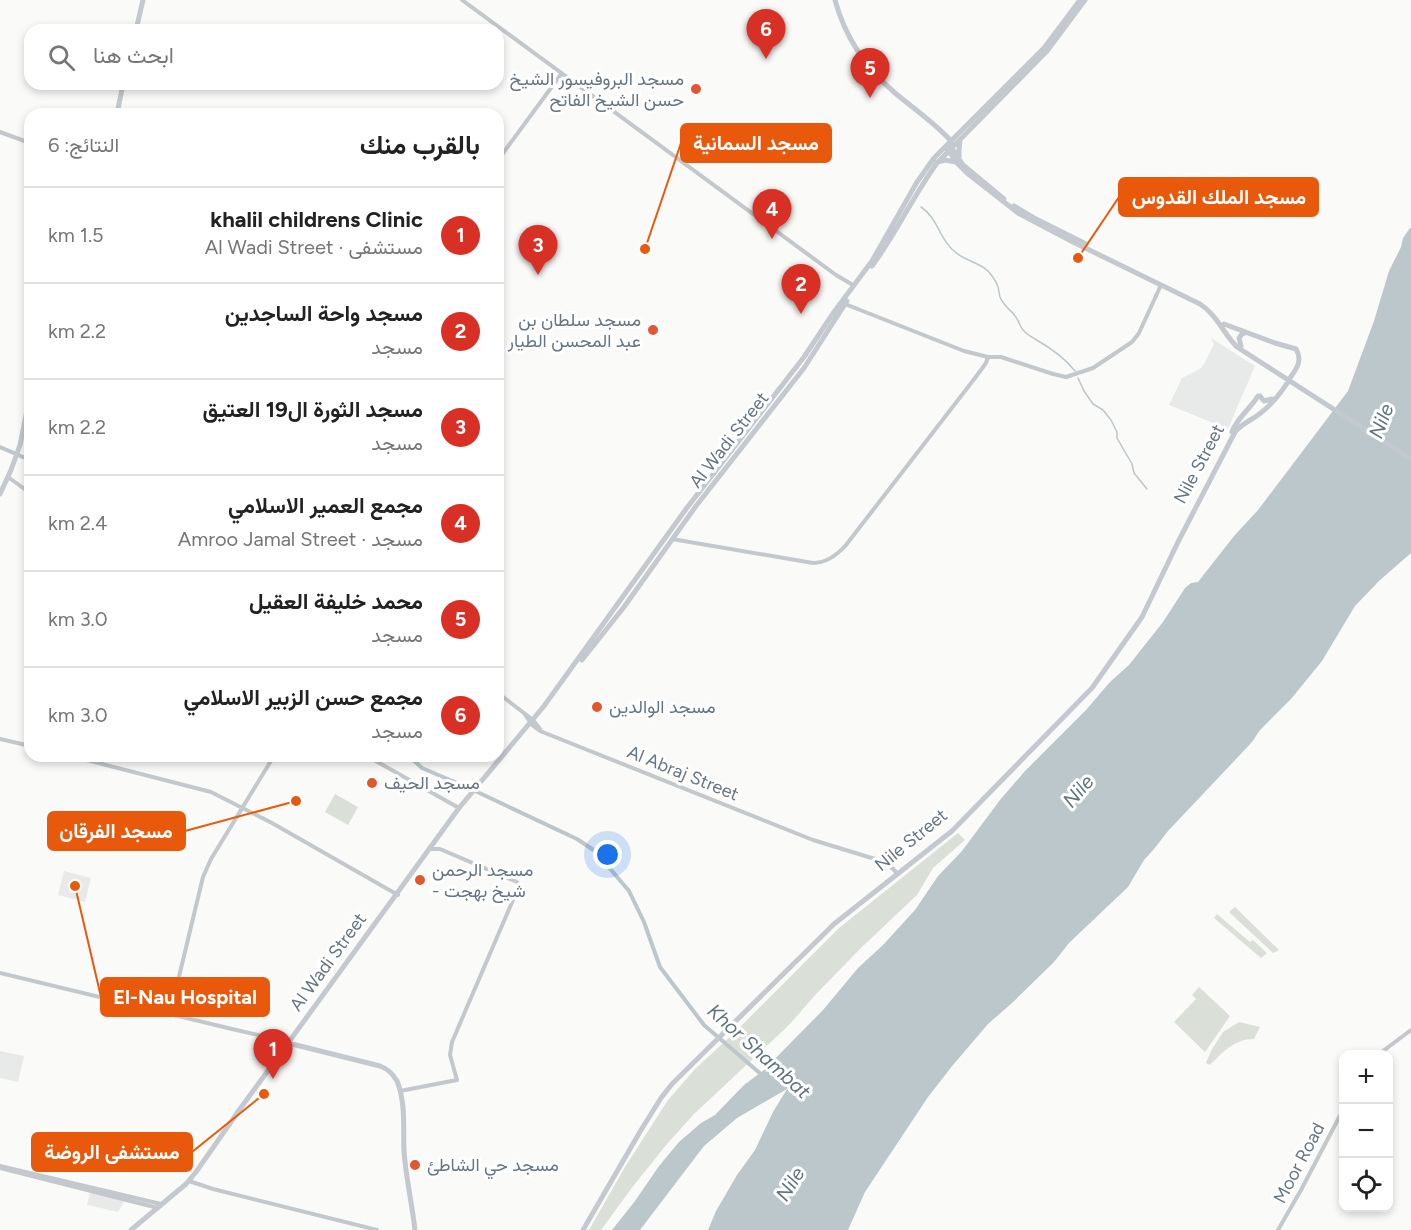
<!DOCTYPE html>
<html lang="ar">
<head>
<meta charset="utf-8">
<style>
	:root { --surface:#fff; --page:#f2f2f2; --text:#222; --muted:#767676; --line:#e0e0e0; --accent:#d93025 }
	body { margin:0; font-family:Figtree,Vazirmatn,sans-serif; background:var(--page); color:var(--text); direction:rtl }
	.controls { position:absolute; right:18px; bottom:18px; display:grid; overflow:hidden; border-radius:12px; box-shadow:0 3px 9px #0003 }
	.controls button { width:54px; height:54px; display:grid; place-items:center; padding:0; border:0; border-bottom:2px solid var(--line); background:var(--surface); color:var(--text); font:30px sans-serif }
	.you { position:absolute; left:608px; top:855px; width:21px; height:21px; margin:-15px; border:4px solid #fff; border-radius:50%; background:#1a73e8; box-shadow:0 0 0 9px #1a73e833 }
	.badge { display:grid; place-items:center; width:39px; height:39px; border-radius:50%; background:var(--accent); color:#fff; font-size:20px; font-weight:700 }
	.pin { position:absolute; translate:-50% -50px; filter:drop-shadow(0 2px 3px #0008) }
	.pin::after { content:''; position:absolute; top:32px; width:21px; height:18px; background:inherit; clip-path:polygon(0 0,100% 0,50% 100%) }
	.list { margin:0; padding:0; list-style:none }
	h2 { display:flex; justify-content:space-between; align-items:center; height:78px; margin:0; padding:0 24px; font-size:26px }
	h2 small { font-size:20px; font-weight:400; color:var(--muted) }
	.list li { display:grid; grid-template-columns:39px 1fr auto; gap:18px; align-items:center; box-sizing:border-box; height:96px; padding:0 24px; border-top:2px solid var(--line) }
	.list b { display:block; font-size:22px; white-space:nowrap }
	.list p { margin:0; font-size:20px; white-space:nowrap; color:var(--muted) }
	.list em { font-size:20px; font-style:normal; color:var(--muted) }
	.icon { flex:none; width:33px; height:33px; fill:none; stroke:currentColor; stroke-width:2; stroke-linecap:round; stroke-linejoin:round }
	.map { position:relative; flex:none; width:1411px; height:1230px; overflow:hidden; direction:ltr }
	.search { position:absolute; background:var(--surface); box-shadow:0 3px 9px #0003; left:24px; top:24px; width:480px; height:66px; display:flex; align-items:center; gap:15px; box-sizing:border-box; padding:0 21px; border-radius:18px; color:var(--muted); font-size:22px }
	.panel { position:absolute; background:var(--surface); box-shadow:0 3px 9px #0003; left:24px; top:108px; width:480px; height:654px; border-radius:18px; direction:rtl }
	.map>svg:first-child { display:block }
</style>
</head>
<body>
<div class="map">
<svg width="1411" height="1230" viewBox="0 0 1411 1230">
	<rect width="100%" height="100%" fill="#fafaf8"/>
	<path fill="#e8e9e9" d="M1211,338L1255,366L1228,429L1169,405L1182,378L1200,369L1204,364L1214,344Z
		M64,871L91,878L85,902L58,895Z
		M0,1051L24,1056L18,1082L0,1078Z
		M91,1189L127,1197L118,1212L87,1205Z"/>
	<path fill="#dadfd7" d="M335,794L358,807L348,825L325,812Z
		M958,833L965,840L933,868L917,895L863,946L817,993L788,1026L693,1115L667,1144L634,1185L601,1230H589L625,1167L668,1100L695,1069L735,1032L839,928Z
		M1235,907L1279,950L1273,953L1229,912Z
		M1217,914L1250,942L1253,940L1267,953L1261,958L1214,918Z
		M1199,987L1230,1016L1205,1052L1174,1022L1196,999L1192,995Z
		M1239,1022L1260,1027L1254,1039C1234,1039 1223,1052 1210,1065L1206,1063L1211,1051L1223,1032Z"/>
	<path fill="#bbc7cb" d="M1410,228H1411V553L1379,581L1355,606L1322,661L1291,699L1260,730L1252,742L1237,758L1168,831L1154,849L1144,860L1128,887L1069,943L1054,962L1012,1003L988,1024L953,1065L928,1097L865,1192L848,1230H708L716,1211L737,1175L755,1150L773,1112L787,1089L737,1118L704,1146L640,1230H612L635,1201L659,1166L679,1142L701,1123L715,1115L744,1085L764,1070L823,1010L858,968L883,945L915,910L938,876L962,851L1000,800L1025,771L1086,710L1110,682L1129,665L1163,622L1185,588L1191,583L1198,582L1234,536L1258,510L1348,391L1374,321L1389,271L1401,247L1403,238Z"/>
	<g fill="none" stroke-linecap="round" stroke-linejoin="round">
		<path stroke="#bbc7cb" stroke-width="1.5" d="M921,207C938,218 939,239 954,251C965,262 983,262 992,276C999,285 998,288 1000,297C1003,306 1013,311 1017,319C1020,323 1020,328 1024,331C1027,335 1031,336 1035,339C1049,347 1065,358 1075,371
			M1078,378L1084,391L1093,404L1103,410L1111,420L1117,432V438L1132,464L1134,473L1147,489"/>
		<path stroke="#bbc7cb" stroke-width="4" d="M0,447L30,460
			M409,756L422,768L471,789L577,839L595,851L629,891L644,922L660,967L704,1025L762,1075"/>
		<path stroke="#c3c8cc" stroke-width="4" d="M462,0L836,275L853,285
			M0,132L30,143
			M498,160L562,73
			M845,304L964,351L988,357H1001L1053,374L1066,377L1093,368L1132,342L1139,333L1161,285
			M8,477L30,493
			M672,539L813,563C827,563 837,555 846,545L975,378L986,363L988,357
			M498,693L533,720L540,729
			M524,713L532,725L540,731L813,840L875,859L889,865L898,874
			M0,739L30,746
			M71,756L211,792L272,823L398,895
			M367,756L459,808
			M0,973L232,1029L289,1042
			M170,1014L203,877L211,859L274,756
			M1379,1054L1411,1030
			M400,1091L457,1080L450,1055L452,1042L519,886L517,882L440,849H432
			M0,1166L161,1204
			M0,1168L158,1208
			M189,1181L213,1189L377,1230
			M1278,1230L1301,1190L1344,1108"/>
		<path stroke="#c3c9ce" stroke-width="5" d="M835,0C845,37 866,68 895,93C914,109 935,123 952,142
			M136,30L143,0
			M117,114L123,84
			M950,145L963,165L1004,199
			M947,148L956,162L967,173L1018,213L1073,242L1200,304C1217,315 1223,333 1237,347L1411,459
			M959,160V149L960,140
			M937,162L945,160L956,162
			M1014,206L1034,218L1086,244
			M872,266C896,234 913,196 937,163L1047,51L1085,0
			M1241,346L1239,338L1242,334L1245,333
			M1260,396L1264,401L1272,399
			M1232,432C1236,419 1251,408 1258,396
			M0,494L11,470L20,445L30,396
			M582,660L624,607L696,506L804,368L847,301
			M288,1043L380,1066C388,1069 393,1074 397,1081C406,1103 403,1128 404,1151C406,1178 412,1204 415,1230
			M131,1230L186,1184L196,1172L240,1109L459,808L544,706L686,509L804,357L834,312L872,261L917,182L934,158L1044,48L1080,0
			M583,1230L641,1130L661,1098L672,1084L834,924L952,831L1092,688L1142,617L1178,542L1235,432C1241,424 1250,421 1258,415C1273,404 1283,391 1292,375C1298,367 1302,359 1296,349L1275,343L1224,324"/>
	</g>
	<g fill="#e4572e" stroke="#fff" stroke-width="2">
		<circle cx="696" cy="89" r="6"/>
		<circle cx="653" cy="330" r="6"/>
		<circle cx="597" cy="707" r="6"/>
		<circle cx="372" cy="783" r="6"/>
		<circle cx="420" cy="880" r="6"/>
		<circle cx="415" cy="1165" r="6"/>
	</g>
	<g text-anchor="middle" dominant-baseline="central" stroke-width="6" stroke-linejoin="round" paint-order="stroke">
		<g font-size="18" fill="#657683" stroke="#fff" text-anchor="start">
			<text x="684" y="79" text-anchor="end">مسجد البروفيسور الشيخ<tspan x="684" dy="21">حسن الشيخ الفاتح</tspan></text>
			<text x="641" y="320" text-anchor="end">مسجد سلطان بن<tspan x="641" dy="21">عبد المحسن الطيار</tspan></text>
			<text x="609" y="707">مسجد الوالدين</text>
			<text x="384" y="783">مسجد الحيف</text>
			<text x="432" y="870">مسجد الرحمن<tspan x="432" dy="21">- شيخ بهجت</tspan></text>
			<text x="427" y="1165">مسجد حي الشاطئ</text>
		</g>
		<g font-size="18" fill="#657683" stroke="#fff">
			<text transform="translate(729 440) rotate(-52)">Al Wadi Street</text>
			<text transform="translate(1199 464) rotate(-62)">Nile Street</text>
			<text transform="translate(683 773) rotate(22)">Al Abraj Street</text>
			<text transform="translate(911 840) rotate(-39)">Nile Street</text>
			<text transform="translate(328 962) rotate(-54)">Al Wadi Street</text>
			<text transform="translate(1299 1163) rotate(-62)">Moor Road</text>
		</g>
		<g font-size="20" font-style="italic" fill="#60757c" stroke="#fff">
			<text transform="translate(1381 421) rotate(-69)">Nile</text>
			<text transform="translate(1078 791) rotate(-49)">Nile</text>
			<text transform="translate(759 1051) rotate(42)">Khor Shambat</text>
			<text transform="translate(790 1184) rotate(-58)">Nile</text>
		</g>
	</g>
	<path fill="none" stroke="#e8590c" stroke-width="2" d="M645 249L681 143M1078 258L1119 197M296 801L185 831M75 886L101 997M264 1094L192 1152"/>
	<g fill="#e8590c" stroke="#fff" stroke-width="2">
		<circle cx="645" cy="249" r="6"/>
		<circle cx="1078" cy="258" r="6"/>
		<circle cx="296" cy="801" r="6"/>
		<circle cx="75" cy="886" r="6"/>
		<circle cx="264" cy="1094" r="6"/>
	</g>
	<g fill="#e8590c" stroke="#e8590c" stroke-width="2">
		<rect x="681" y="124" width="150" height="38" rx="6"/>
		<rect x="1119" y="178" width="199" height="38" rx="6"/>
		<rect x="48" y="812" width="137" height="38" rx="6"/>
		<rect x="101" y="978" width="168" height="38" rx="6"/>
		<rect x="32" y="1133" width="160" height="38" rx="6"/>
	</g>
	<g font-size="20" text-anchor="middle" font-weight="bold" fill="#fff">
		<text x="756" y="150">مسجد السمانية</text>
		<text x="1219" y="204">مسجد الملك القدوس</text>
		<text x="116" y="838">مسجد الفرقان</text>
		<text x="185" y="1004">El-Nau Hospital</text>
		<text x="112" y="1159">مستشفى الروضة</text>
	</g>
</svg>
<div class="controls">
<button>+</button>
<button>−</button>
<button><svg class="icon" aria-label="locate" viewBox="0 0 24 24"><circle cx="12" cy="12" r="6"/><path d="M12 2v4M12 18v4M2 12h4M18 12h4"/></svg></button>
</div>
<div class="you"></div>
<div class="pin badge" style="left:273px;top:1079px">1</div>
<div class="pin badge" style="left:801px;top:314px">2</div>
<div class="pin badge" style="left:538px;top:275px">3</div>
<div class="pin badge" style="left:772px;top:239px">4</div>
<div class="pin badge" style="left:870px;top:98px">5</div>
<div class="pin badge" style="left:766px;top:59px">6</div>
<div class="search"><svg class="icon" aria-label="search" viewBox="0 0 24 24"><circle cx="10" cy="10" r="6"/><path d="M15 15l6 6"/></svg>ابحث هنا</div>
<section class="panel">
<h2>بالقرب منك<small>النتائج: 6</small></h2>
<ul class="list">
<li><span class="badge">1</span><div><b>khalil childrens Clinic</b><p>مستشفى · Al Wadi Street</p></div><em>1.5 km</em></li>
<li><span class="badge">2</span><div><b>مسجد واحة الساجدين</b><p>مسجد</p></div><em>2.2 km</em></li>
<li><span class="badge">3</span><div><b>مسجد الثورة ال19 العتيق</b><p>مسجد</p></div><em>2.2 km</em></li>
<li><span class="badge">4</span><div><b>مجمع العمير الاسلامي</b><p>مسجد · Amroo Jamal Street</p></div><em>2.4 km</em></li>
<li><span class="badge">5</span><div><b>محمد خليفة العقيل</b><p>مسجد</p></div><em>3.0 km</em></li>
<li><span class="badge">6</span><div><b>مجمع حسن الزبير الاسلامي</b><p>مسجد</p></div><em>3.0 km</em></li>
</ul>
</section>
</div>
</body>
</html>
